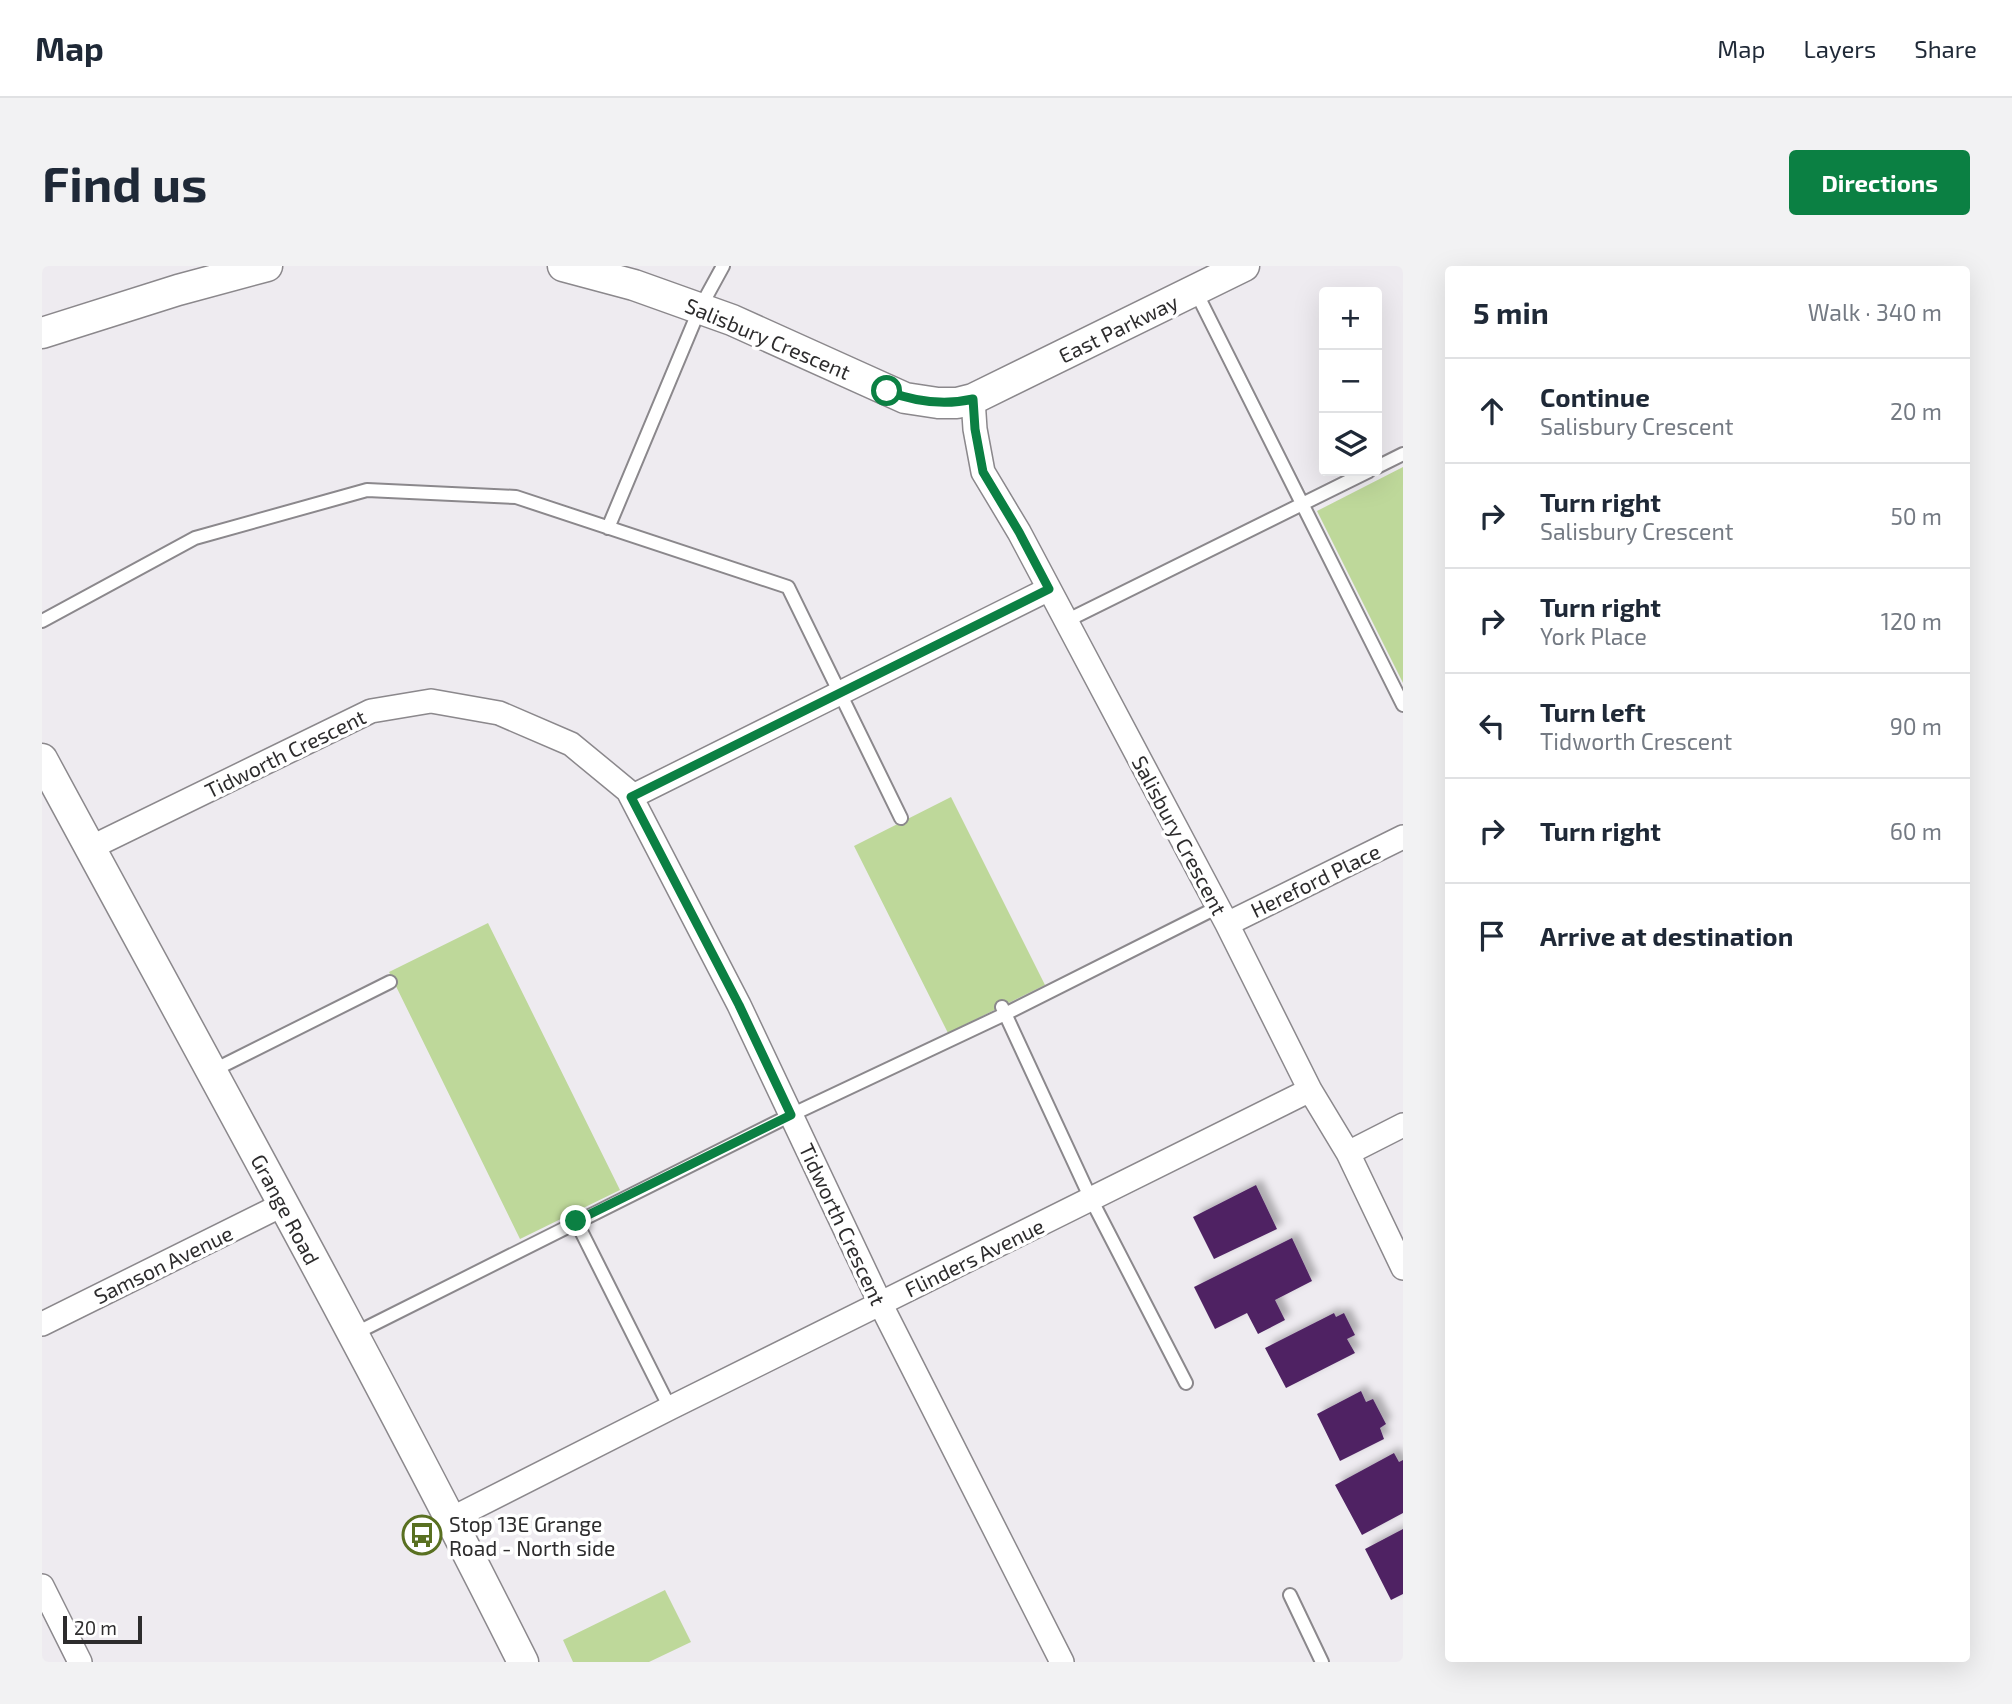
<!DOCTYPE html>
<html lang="en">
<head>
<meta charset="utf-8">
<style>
	:root { --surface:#fff; --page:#f2f2f3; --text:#1f2937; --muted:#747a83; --line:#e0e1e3; --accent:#0b8043 }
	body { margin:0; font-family:"Exo 2",sans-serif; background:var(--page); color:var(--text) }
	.controls { position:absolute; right:21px; top:21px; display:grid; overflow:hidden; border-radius:7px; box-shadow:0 7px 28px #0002 }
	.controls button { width:63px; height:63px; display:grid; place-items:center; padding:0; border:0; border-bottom:2px solid var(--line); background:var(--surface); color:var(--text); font:35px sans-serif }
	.scale { position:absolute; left:21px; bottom:18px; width:79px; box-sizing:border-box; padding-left:7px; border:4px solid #2d2c2d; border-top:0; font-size:19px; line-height:24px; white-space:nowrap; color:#2d2c2d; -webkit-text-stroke:5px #fff; paint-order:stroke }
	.stop { position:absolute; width:21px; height:21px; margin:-16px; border:5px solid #0b8043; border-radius:50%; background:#fff }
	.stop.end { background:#0b8043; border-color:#fff; box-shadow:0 2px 7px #0008 }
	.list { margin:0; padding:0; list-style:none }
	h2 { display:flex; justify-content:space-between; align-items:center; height:91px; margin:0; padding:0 28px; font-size:30px }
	h2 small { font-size:23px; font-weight:400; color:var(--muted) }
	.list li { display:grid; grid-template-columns:46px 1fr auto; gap:21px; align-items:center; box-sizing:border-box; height:105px; padding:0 28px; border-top:2px solid var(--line) }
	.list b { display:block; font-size:26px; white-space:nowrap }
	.list p { margin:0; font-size:23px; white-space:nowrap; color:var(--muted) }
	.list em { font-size:23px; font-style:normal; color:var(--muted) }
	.icon { flex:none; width:38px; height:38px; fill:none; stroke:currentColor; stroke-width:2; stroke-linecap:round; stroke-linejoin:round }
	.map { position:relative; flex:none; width:1361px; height:1396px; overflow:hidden; border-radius:7px }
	header { display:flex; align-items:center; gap:42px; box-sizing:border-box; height:98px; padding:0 35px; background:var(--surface); border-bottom:2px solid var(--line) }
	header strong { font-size:33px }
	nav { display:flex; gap:38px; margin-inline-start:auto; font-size:24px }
	.intro { display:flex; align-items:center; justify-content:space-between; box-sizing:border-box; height:168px; padding:0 42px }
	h1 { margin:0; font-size:49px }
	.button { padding:18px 32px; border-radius:7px; background:var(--accent); color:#fff; font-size:24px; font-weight:700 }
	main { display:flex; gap:42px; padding:0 42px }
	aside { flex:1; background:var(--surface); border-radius:7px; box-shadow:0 7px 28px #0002 }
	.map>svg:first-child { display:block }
</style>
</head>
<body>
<header>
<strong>Map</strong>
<nav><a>Map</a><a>Layers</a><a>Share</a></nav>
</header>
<div class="intro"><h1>Find us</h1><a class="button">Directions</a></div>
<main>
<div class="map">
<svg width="1361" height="1396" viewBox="0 0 1361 1396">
	<defs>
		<filter id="shadow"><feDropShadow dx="6" dy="-6" stdDeviation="3.5" flood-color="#0004"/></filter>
	</defs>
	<rect width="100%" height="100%" fill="#eeebf0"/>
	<path fill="#bed89a" d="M1361,201V417L1275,245Z
		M909,531L1003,719L906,767L812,580Z
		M446,657L578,924L478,973L347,706Z
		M623,1324L649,1376L607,1396H531L521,1374Z"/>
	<path fill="#4f2363" filter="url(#shadow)" d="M1214,919L1235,963L1172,993L1151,951Z
		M1250,972L1270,1015L1233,1034L1243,1054L1216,1068L1205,1047L1173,1063L1152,1021Z
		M1292,1047L1294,1051L1302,1047L1313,1069L1305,1073L1313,1087L1244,1122L1223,1082Z
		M1319,1125L1324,1136L1331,1133L1344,1158L1338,1162L1342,1173L1298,1195L1275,1148Z
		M1352,1187L1357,1196L1361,1194V1247L1320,1269L1293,1219Z
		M1361,1263V1328L1349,1334L1323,1283Z"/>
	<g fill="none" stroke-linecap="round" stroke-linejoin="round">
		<defs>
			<path id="service" d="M1153,24L1361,439
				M1335,201L1361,188
				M566,262L658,42L681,0
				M0,355L153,272L325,224L474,231L746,321L859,552
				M1024,355L1327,205
				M960,741L1049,933L1144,1117
				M170,805L348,716
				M534,955L629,1144
				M312,1068L749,849L963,748L1176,641
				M1248,1329L1280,1396"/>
			<path id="minor" d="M931,133L933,163L941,206L977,266L1185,658L1268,824L1306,887L1361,1002
				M589,531L1007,323
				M48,582L329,445L389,435L457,447L529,478L586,525L697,739L838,1037L1020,1396
				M1185,658L1361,571
				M1306,887L1361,859
				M0,1058L242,938
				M409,1253L628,1142L1268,824
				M0,1320L38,1396"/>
			<path id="tertiary" d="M521,0L592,19L690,54L863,132L896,137H915L931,133L1202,0
				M0,67L136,24L225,0
				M0,493C162,793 328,1091 481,1396"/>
		</defs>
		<use href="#service" stroke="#8b888c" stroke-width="16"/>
		<use href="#minor" stroke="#8b888c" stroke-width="26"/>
		<use href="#tertiary" stroke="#8b888c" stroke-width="33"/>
		<use href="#service" stroke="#fff" stroke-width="12"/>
		<use href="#minor" stroke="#fff" stroke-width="23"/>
		<use href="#tertiary" stroke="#fff" stroke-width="30"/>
	</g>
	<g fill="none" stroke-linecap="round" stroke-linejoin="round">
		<path stroke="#0b8043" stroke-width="9" d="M534,955L749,849L697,739L589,531L1007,323L977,266L941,206L933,163L931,133C901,140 874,136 845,125"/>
	</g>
	<defs>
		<symbol id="bus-ring" viewBox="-11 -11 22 22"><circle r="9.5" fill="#fff" stroke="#597021" stroke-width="1.5"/><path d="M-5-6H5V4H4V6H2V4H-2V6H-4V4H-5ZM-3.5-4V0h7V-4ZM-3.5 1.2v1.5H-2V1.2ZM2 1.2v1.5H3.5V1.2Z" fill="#597021"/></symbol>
	</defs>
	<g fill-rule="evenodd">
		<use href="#bus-ring" x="358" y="1247" width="44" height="44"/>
	</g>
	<g text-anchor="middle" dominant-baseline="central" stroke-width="7" stroke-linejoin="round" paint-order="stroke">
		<g font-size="21" fill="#2d2c2d" stroke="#fff">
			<text transform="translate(1076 62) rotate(-26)">East Parkway</text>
			<text transform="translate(726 72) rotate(23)">Salisbury Crescent</text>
			<text transform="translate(243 487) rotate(-26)">Tidworth Crescent</text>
			<text transform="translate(1138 569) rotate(62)">Salisbury Crescent</text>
			<text transform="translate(1273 614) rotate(-26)">Hereford Place</text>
			<text transform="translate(244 943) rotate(62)">Grange Road</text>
			<text transform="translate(801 958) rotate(65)">Tidworth Crescent</text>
			<text transform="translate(932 991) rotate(-26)">Flinders Avenue</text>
			<text transform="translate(121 998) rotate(-26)">Samson Avenue</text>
		</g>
		<g font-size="21" fill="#2d2c2d" stroke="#fff" text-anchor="start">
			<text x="407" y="1257">Stop 13E Grange<tspan x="407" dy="24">Road - North side</tspan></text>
		</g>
	</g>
</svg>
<div class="controls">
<button>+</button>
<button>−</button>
<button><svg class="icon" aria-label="layers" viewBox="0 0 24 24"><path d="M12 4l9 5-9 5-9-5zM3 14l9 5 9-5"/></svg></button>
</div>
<div class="scale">20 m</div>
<div class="stop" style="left:845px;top:125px"></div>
<div class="stop end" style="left:534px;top:955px"></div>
</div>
<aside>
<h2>5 min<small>Walk · 340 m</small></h2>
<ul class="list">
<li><svg class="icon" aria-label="ahead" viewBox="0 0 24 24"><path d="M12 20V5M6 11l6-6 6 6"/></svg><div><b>Continue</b><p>Salisbury Crescent</p></div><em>20 m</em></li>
<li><svg class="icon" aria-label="right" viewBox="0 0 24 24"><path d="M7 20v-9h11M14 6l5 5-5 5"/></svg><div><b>Turn right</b><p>Salisbury Crescent</p></div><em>50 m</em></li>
<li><svg class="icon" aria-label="right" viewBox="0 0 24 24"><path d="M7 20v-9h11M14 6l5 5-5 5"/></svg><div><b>Turn right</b><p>York Place</p></div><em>120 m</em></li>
<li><svg class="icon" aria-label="left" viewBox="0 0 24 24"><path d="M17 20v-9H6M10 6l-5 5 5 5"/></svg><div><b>Turn left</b><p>Tidworth Crescent</p></div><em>90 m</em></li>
<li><svg class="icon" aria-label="right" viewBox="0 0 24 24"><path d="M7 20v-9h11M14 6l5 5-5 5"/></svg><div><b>Turn right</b></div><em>60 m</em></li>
<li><svg class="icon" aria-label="arrive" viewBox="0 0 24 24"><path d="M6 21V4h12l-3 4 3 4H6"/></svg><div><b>Arrive at destination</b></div></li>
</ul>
</aside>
</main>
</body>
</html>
